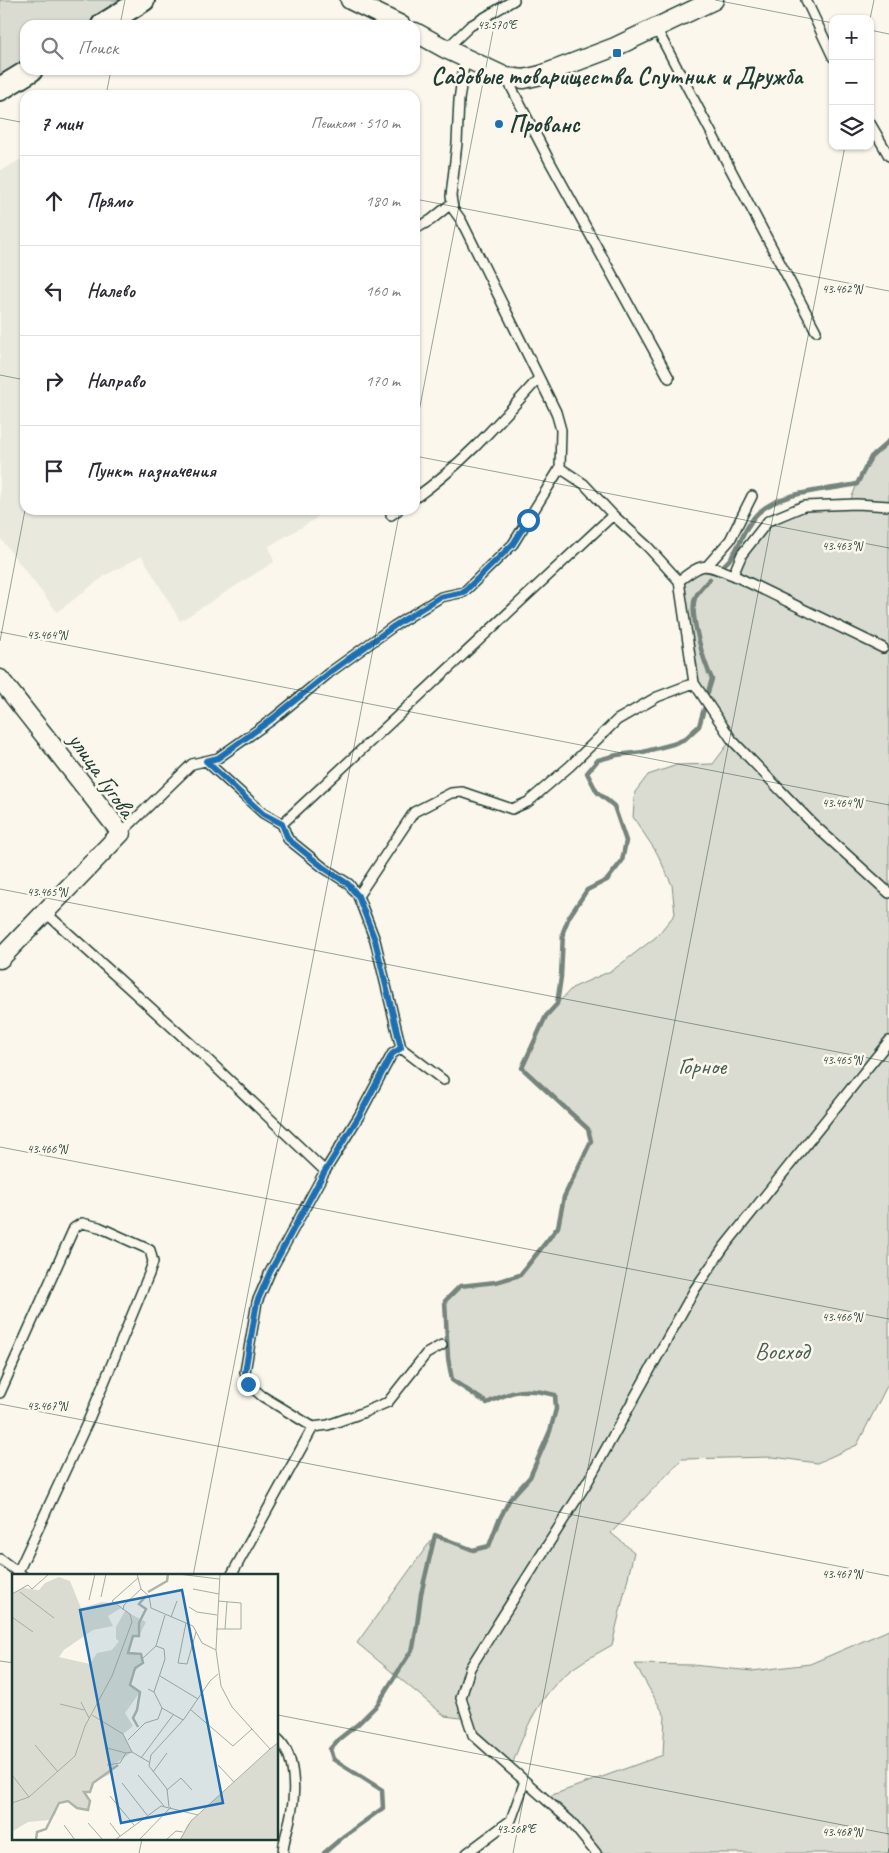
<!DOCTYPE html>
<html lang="ru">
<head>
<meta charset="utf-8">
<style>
	:root { --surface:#fff; --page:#f2f2f3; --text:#2b2b33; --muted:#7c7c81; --line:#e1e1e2 }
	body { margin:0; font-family:Caveat,sans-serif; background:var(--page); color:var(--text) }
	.controls { position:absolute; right:15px; top:15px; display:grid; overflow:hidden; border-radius:10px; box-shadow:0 1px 4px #0004 }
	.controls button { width:45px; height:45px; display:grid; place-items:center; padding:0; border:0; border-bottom:1px solid var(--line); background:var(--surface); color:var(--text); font:25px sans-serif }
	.stop { position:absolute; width:15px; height:15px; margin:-11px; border:4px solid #1f6fb2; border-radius:50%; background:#fff }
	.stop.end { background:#1f6fb2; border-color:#fff; box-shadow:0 1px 5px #0008 }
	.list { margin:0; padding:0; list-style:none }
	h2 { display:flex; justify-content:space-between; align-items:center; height:65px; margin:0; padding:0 20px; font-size:21px }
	h2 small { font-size:16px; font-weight:400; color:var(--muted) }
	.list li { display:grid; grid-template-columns:32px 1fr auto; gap:15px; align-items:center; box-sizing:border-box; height:90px; padding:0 20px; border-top:1px solid var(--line) }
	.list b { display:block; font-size:19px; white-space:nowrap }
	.list em { font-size:16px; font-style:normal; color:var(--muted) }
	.icon { flex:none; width:28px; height:28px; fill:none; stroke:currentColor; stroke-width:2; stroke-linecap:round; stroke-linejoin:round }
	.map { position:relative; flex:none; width:889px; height:1853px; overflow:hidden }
	.search { position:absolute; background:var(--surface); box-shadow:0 1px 4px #0004; left:20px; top:20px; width:400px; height:55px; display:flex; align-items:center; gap:12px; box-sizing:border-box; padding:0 18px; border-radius:15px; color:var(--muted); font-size:19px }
	.panel { position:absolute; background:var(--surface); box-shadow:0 1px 4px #0004; left:20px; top:90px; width:400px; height:425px; border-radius:15px }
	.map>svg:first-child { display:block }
</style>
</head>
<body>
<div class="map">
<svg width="889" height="1853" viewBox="0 0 889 1853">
	<rect width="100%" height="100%" fill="#fbf7ec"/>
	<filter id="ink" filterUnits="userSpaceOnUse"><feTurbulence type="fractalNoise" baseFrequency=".02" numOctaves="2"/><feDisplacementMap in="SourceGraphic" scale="10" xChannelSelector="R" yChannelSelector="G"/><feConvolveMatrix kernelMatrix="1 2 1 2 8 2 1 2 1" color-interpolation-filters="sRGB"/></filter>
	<g filter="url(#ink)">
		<path fill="#eae9de" d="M25,157V510H323L314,520L269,546L274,562L180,621L142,556L106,575L57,612L0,538V171Z"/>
		<path fill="#dbdcd1" stroke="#7d8c82" d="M0,0H143L103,25H25V70L0,89Z
			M889,441V1382L857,1445L817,1463L773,1457L682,1459L611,1533L634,1552L612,1645C600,1652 586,1659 575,1667C540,1692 525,1729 511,1768L473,1735L468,1719L445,1716L357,1643L435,1535L473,1550L489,1546L498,1522L510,1499L530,1477L550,1431L556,1409L555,1395C526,1387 513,1391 487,1403L452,1380L448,1358L445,1301L460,1286L496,1282L520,1275L558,1227L564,1197L591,1141L588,1129L522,1068L546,1016L572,988L613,970L656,937L675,914L672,885L657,853L633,817L635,792L648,775L677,765L713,764L731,740L694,683L679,581L699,566L733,575L768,521L804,506L849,504L857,484L871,457Z
			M889,1630V1853H596L544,1798L663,1755L665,1716L635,1664L692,1665L752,1671L810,1664Z"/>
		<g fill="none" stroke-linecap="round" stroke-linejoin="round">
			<path stroke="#74847b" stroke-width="4.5" d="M722,567C725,564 730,560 732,556C741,543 746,524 758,513C784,490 825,491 857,484L871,457L889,441
				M708,692L712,679C704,663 689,614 695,598C698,591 705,584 710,579
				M324,1853L344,1836L383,1808L382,1790L333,1759L330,1749L339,1739L358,1724L377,1705L413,1648L417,1625L421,1594L435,1535L473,1550L489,1546L498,1522L510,1499L530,1477L550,1431L556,1409L555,1395C526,1387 514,1390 487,1403L452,1380L448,1358L445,1301L460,1286L496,1282L520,1275L558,1227L564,1197L591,1141L588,1129L522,1068L546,1016L557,1004L561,977L563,932L569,917L587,890L607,880L622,861L626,841L614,806L597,792L587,773L598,760L617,755L643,752L673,744L685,739L699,726L704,709"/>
			<defs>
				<path id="service" d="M806,0L833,57
					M656,28L816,331
					M446,49L470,26L514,0
					M506,77L549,160L669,378
					M870,123L889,156
					M415,229L431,220L452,203
					M560,468L584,484L613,515L648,547L679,581L694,683L732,740L812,823L889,893
					M415,498C463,464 500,421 539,378
					M391,515L398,510
					M707,566L730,540L752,496
					M733,575L883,648
					M679,581C705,561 703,564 733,575L742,554L768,521L804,506L857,504L889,506
					M206,761L263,813L282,824L288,839L324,868L349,884L358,896L375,940L401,1048L443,1080
					M282,824L613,515
					M121,833L192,764L218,758L273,719L329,673L394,626L441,597L464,592L513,544L560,468L561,430L556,412L461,220L453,209L451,196L457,143L459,100L465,58
					M358,896L414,812L451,793L462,792L512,809L528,802L570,766L617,720L657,697L694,683
					M45,912L204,1056L325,1171
					M401,1048L392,1054L359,1116L325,1171L270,1272L257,1302L245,1372L248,1384L262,1396L313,1427L328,1425L362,1413L388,1402L426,1354L442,1345
					M0,1393L74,1228L82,1223L99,1227L150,1250L153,1262L149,1274L89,1419L18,1572
					M0,1559L23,1576
					M231,1576L313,1427
					M278,1739C295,1754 296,1792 291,1814C289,1827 283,1840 283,1853
					M467,1853L511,1820L525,1781
					M596,1853L570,1821L473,1735L461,1698L470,1668L588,1481L695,1289L724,1247L889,1041"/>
				<path id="minor" d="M350,0L401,25
					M415,32L446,49L506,77L524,79L541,75L615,47L714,0
					M0,679L121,833L0,959"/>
				<path id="tertiary" d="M103,25L143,0
					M0,89L31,70"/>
			</defs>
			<use href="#service" stroke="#1f3d34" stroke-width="12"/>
			<use href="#minor" stroke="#1f3d34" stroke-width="21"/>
			<use href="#tertiary" stroke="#1f3d34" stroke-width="26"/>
			<use href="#service" stroke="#fbf7ec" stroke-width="9"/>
			<use href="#minor" stroke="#fbf7ec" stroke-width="18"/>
			<use href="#tertiary" stroke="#fbf7ec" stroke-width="22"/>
		</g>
	</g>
	<g fill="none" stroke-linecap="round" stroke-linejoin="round" filter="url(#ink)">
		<path stroke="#1f6fb2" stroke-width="6" d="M248,1384L245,1372L257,1302L270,1272L325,1171L359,1116L392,1054L401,1048L375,940L358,896L348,884L324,868L288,839L282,824L263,814L206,761L218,758L272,719L329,673L394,626L440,597L464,592L513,544L528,520"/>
	</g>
	<path fill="none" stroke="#1f3d34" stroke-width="1" stroke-opacity="0.45" d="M715,0L833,23M870,19L874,0M120,25L125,0M870,30L889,34M106,95L111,70M0,118L25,123M415,199L889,291M0,375L25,380M415,432L499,0M415,456L889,548M0,632L889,805M0,641L25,510M0,889L889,1062M0,1147L889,1319M0,1404L889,1576M193,1576L400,510M0,1661L14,1663M278,1715L889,1834M139,1853L142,1839M513,1853L845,146M888,1853L889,1848"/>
	<g fill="#1f6fb2" stroke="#fbf7ec" stroke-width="2">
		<rect x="612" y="48" width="10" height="10" rx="2.5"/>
		<circle cx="499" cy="124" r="5"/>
	</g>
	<g text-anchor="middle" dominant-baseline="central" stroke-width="5" stroke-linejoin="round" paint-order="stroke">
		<g font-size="24" font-weight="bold" fill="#1f3d34" stroke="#fbf7ec">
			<text x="617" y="76">Садовые товарищества Спутник и Дружба</text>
			<text x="509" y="124" text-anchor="start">Прованс</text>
		</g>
		<g font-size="24" fill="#1f3d34" stroke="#fbf7ec">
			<text transform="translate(102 775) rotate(55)">улица Гугова</text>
		</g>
		<g font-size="24" fill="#455d53" stroke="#fbf7ec">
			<text x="702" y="1066">Горное</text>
			<text x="782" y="1351">Восход</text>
		</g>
	</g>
	<g transform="translate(12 1574)">
		<rect width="266" height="266" fill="#fbf7ec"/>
		<path d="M47,3L58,7L69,34L90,28L101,29L109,34L96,42L101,52L81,56L52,76L47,83L78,90L85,79L100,76L107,67L104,65V53L113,37L134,48L127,62H121L116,79L129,80L131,89L120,100L118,111L128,118L113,139L121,152L111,160L120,178L103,190L98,200L81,209L78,218H72L78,227L76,236L65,234L56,227L47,229L43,241L37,246L16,248L1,257L0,20L11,14L27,16L33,9ZM266,168V266H168L175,251Z" fill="#dbdcd1"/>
		<path fill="none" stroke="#adb4aa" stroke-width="2.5" d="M136,18L155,7L156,0M126,153L121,144L125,136L128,118L118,111L123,94L131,89L129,80L116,79L121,62H127V49L134,35L127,30L134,22M24,266L25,258L34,255L47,229L56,227L65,234L76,236L78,227L72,218H78L81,209L106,191"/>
		<path fill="none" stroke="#a3ada2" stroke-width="1" d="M125,0L129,15L137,22L139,34L181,52L190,69L204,76M166,0L207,5M208,0L204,76L209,112L220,133L258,175L267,168M181,15L207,20M8,18L42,44M0,20L16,11L20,15L37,0M89,23L94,0M77,26L83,0M177,33L185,38L205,41M111,36L112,31L129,15M0,43L21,58M159,43L165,27M174,49L166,89L175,90L184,58M204,55H229V29L206,27M213,55L215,28M131,84L144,72L153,41M148,102L186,125M136,115L142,118L150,134L171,146M142,118L153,85L152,75L144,72M69,128L77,144M48,130L72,136M179,136L221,172L240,155M80,141L111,160L120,178L137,188M116,166L133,149L146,145L150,134M23,171L46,198M95,174L114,179M129,184L161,141M95,191L108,189L114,179L120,178M206,191L222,208M141,198L155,179M0,201L17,223M126,201L152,232M110,209L135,241M155,216L169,204L180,216M98,222L122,251M0,229L17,223L63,182L73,152L100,102L120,48L118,40L100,27L126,4M157,233L155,215L137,192L139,181L172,145L198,107L206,100M76,249L91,266M98,249L108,262M52,251L63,266M103,266L149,232L186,241M127,266L159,233M154,266L164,257L171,258M168,266L179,247L258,175"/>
		<path fill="#1f6fb2" fill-opacity="0.15" stroke="#1f6fb2" stroke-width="2.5" d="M170,16L211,229L109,249L68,36Z"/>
		<rect width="266" height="266" fill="none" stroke="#1f3d34" stroke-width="2.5"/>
	</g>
	<g font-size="12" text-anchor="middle" fill="#1f3d34" stroke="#fbf7ec" stroke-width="5" stroke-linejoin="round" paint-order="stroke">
		<text x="497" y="29">43.570°E</text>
		<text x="842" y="293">43.462°N</text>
		<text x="842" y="550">43.463°N</text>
		<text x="47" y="639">43.464°N</text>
		<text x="842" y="807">43.464°N</text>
		<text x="47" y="896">43.465°N</text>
		<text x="842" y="1064">43.465°N</text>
		<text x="47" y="1153">43.466°N</text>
		<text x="842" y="1321">43.466°N</text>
		<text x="47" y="1410">43.467°N</text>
		<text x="842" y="1578">43.467°N</text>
		<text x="516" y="1833">43.568°E</text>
		<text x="842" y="1836">43.468°N</text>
	</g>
</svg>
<div class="controls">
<button>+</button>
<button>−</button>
<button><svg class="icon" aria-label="layers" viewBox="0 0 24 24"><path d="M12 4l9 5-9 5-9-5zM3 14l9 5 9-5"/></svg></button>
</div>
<div class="stop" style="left:528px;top:520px"></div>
<div class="stop end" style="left:248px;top:1384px"></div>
<div class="search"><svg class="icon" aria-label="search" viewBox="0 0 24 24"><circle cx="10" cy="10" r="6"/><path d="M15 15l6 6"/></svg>Поиск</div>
<section class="panel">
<h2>7 мин<small>Пешком · 510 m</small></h2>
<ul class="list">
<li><svg class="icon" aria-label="ahead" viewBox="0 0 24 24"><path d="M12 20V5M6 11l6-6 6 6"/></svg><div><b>Прямо</b></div><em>180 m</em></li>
<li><svg class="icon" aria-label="left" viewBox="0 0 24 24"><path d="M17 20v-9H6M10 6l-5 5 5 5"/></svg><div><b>Налево</b></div><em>160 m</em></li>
<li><svg class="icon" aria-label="right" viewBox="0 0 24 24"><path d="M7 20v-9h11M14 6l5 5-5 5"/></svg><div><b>Направо</b></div><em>170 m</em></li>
<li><svg class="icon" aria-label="arrive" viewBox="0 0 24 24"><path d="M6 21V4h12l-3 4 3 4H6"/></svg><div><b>Пункт назначения</b></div></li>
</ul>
</section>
</div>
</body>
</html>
